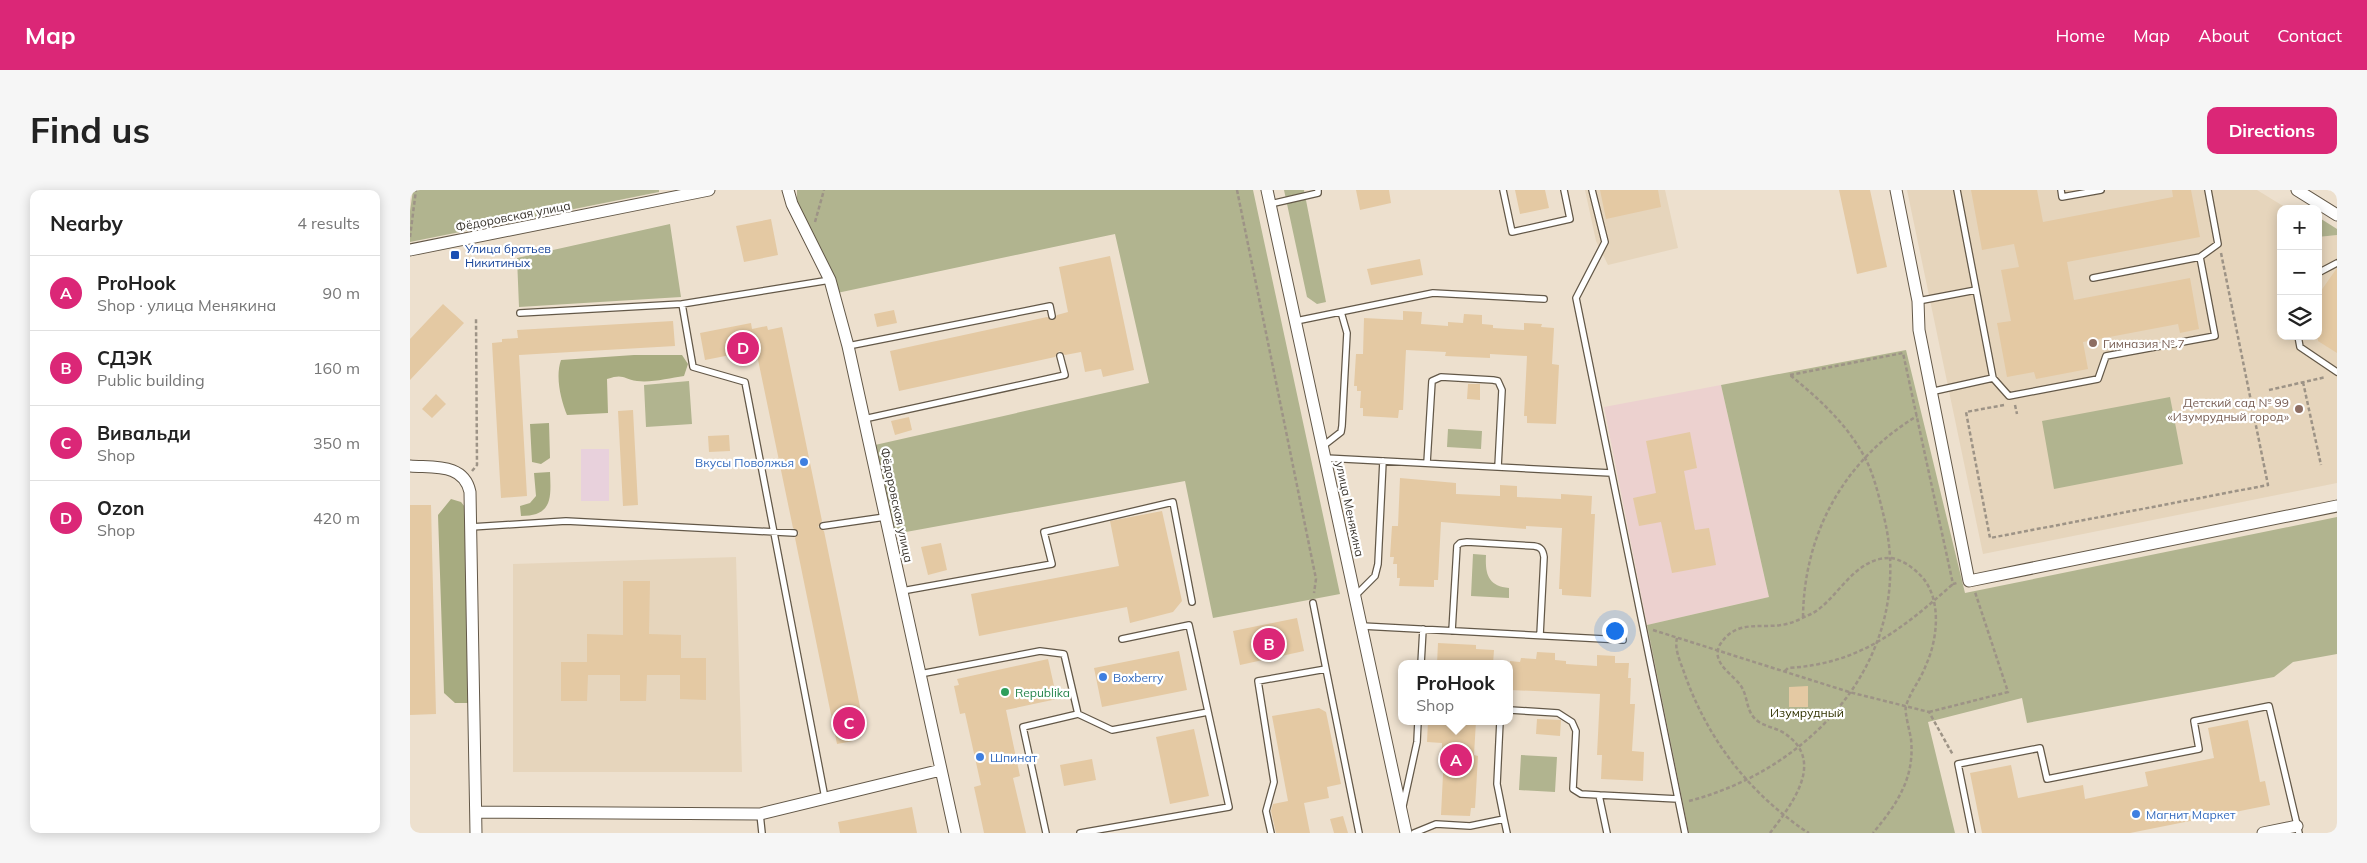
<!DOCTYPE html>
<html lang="en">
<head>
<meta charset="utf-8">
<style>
	:root { --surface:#fff; --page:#f6f6f6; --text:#222; --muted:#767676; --line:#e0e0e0; --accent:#db2777 }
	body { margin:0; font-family:Mulish,sans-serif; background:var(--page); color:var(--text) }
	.controls { position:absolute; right:15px; top:15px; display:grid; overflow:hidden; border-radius:10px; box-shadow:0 2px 12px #0003 }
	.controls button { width:45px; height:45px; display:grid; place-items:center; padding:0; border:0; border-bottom:1px solid var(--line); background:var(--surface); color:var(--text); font:25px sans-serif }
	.you { position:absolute; left:1204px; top:440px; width:18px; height:18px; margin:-12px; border:4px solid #fff; border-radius:50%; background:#1a73e8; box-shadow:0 0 0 8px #1a73e833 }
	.badge { display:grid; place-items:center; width:32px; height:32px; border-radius:50%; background:var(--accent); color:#fff; font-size:16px; font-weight:700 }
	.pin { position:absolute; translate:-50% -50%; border:2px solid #fff; box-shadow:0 1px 5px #0006 }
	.popup { position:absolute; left:988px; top:470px; width:115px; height:65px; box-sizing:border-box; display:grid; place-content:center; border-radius:10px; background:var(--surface); filter:drop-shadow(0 1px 4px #0005); font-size:16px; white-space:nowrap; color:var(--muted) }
	.popup b { font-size:19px; color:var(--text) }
	.popup::after { content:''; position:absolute; left:50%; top:100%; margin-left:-10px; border:10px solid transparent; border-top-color:var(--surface) }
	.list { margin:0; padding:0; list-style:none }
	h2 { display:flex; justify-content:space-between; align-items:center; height:65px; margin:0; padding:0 20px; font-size:21px }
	h2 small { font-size:16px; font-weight:400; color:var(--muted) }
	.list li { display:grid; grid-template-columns:32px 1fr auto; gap:15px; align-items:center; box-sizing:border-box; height:75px; padding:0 20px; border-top:1px solid var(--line) }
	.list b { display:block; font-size:19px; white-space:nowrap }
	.list p { margin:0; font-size:16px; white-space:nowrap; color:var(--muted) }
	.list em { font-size:16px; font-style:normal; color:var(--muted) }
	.icon { flex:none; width:28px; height:28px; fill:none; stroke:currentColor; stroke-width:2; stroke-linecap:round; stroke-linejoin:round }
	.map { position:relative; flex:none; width:1927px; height:643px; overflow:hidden; border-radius:10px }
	header { display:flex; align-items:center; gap:30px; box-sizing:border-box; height:70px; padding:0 25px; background:var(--accent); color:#fff }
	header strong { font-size:24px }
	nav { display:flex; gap:28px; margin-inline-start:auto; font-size:18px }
	.intro { display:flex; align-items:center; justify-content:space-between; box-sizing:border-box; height:120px; padding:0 30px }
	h1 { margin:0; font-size:35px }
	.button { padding:12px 22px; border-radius:10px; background:var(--accent); color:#fff; font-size:18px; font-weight:700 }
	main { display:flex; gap:30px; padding:0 30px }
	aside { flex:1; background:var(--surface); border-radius:10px; box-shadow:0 2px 12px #0003 }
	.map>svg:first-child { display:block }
</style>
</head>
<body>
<header>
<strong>Map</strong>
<nav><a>Home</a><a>Map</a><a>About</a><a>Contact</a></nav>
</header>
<div class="intro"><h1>Find us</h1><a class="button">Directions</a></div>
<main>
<aside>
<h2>Nearby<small>4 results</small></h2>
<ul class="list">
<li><span class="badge">A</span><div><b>ProHook</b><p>Shop · улица Менякина</p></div><em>90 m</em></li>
<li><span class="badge">B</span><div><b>СДЭК</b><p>Public building</p></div><em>160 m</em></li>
<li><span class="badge">C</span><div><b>Вивальди</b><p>Shop</p></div><em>350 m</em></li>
<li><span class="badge">D</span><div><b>Ozon</b><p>Shop</p></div><em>420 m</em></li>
</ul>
</aside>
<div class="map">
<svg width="1927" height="643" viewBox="0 0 1927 643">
	<rect width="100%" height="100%" fill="#ede0ce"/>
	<path fill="#e6d5bc" d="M1175,0H1255L1268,58L1198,75L1186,51Z
		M1497,0H1847L1878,19H1871V146H1908V47L1927,45V293L1573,364Z
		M326,367L332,582H103V374Z"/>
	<path fill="#e8d1dc" d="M171,259H199V311H171Z"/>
	<path fill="#ecd1cf" d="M1311,195L1359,407L1237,435L1194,217Z"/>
	<path fill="#b1b48f" d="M3,0H249V2L0,52V21Z
		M387,0H843L930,404L803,428L775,291L485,344L465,255L739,193L705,44L427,103L391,22L387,10Z
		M874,0H894L916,112L907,114L897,107Z
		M1908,27L1927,39V45L1908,47Z
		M260,34L271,107L109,117L107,68Z
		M1496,160L1555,403L1927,327V464L1883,472L1864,487L1617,533L1612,508L1518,532L1545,643H1279L1237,435L1359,407L1311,195Z
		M279,191L282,234L236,237L234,195Z
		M1760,207L1773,274L1644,299L1632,231Z
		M1038,239L1072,241L1071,259L1037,257Z
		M1063,364L1076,365C1075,384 1078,396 1099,398V408L1061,406Z
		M1111,565L1147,567L1145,602L1109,600Z"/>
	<path fill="#a7ab80" d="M224,165H272L278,174L274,186C260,188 241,193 227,191C213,189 214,183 197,189L198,223L157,225C151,210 145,187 151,170Z
		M139,233L140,268L131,274L122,272L120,234Z
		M140,282C141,307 143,326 111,326L110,316L120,313L126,306L124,283Z
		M41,309L51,312L55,317L60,513H45L34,503L28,325Z"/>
	<path fill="#e4c9a3" d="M946,0H979L981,13L950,20Z
		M1105,0H1135L1139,18L1110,24Z
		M1190,0H1248L1251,17L1196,29Z
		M1429,0H1460L1477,77L1447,84Z
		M1561,0H1627L1633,32L1763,7L1762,0H1781L1790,47L1657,72L1664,110L1780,88L1789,139L1770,143L1768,134L1673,152L1678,179L1626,189L1624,182L1597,187L1587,133L1601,131L1591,80L1609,77L1604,54L1572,60Z
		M361,29L368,65L334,72L326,36Z
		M700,66L724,180L693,187L691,179L675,182L671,162L655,165L649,161L645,167L489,201L480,161L637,127L643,130L647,125L658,122L649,77Z
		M1010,69L1013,85L961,95L957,79Z
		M1927,78V163L1908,151V105Z
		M33,114L54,133L0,190V149Z
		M484,120L487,133L467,137L464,124Z
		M993,121L1012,122L1011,134L1038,136V132L1053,133L1054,124L1072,125V134L1083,135V138L1114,140V133L1132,134L1131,137L1144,138L1142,174L1149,175L1146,234L1117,233V226H1114L1117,166L1080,164V168L1035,166L1036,162L996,160L993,220H989L988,228L953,226V218H950L951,201H947V196H944L946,164H953L954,128L993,130Z
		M263,131L265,156L109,165L117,306L91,308L82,153L92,152V149L108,148L107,140Z
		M341,133L342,139L357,136L358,140L372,137L412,331L408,337L414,341L455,541L441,543L443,551L427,554L385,348L389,343L383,338L346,160L295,170L290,143Z
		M1058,194H1070V210L1057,209Z
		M26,204L36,214L22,228L12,219Z
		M223,220L228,315L213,316L208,221Z
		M499,227L502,240L485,245L481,231Z
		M1280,242L1287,278L1274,281L1285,340L1299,338L1306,375L1262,383L1251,332L1229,336L1223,308L1246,303L1236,251Z
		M319,245L320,261L299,262L298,246Z
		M990,288L1046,293V304L1090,306V295L1107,296V307L1151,309V304L1182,306L1181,324H1185L1181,407L1152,405V399H1149L1152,338L1116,336V339L1031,332L1028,390H1024V397L989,396L990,388H987V374H983L984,367H980L982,336H988Z
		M0,315H21L26,524L0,525Z
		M752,321L772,411L763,422L720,433L717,417L569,446L561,404L709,376L700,331Z
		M531,353L537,380L518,385L511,357Z
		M213,391H240L239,444L271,445V468H296V510L270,509V485H237L236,511H210V485H178L177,511H151V472H177V444L213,445Z
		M887,428L894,461L830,475L823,441Z
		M1028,453L1066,455V459L1084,460L1083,474H1027Z
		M769,461L777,500L692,517L684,478Z
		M1127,462L1145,463V470L1156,471V474L1187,476V465L1205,466V473H1219L1218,488H1221L1220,514H1225L1222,561L1234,562L1233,591L1191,589L1192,565H1187L1190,504L1100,500V471L1110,472L1111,468L1126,469Z
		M638,469L647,509L596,520L610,586L603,588L616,643H574L564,597L571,595L555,523L550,524L544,496L549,495L547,489Z
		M1398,496V517H1379V497Z
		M909,518L916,522L931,594L917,597L919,608L894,613L900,643H866L861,621L863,614L878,611L862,526Z
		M1127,529L1151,530L1150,546L1126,544Z
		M1838,530L1850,592L1855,591L1860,615L1720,643H1572L1560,583L1601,575L1608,608L1673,595L1675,609L1738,596L1735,582L1804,568L1798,538Z
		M1018,531H1066L1064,565L1068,566L1065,618H1061L1060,626L1031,625L1034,564H1032V553L1017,552Z
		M784,539L799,606L760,614L746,547Z
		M682,569L686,590L654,596L650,575Z
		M502,617L507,643H430L428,632Z
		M933,626L938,643H924L920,629Z"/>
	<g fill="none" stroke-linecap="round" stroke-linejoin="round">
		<defs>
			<path id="lane" d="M1093,0L1102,42L1160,29L1154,0
				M1182,0L1195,52L1166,108L1275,643
				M1547,0L1583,188L1599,206L1688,189L1696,166L1805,146L1790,67L1808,54L1798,0
				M1651,0L1652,7L1691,0
				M860,14L908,3V0
				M1908,83L1927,73
				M1683,88L1790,67
				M1508,111L1566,100
				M272,114L283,177L335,192L415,608
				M110,123L272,114L420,90
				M886,131L1023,103L1134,109
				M1888,146L1890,157L1927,182
				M438,156L640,116L642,126
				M1520,202L1583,188
				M454,229L655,185L650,166
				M913,256L931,242L932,236L937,143L931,122
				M915,268L1201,283
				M1017,273L1022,191L1031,187L1083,190L1088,191L1092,200L1088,277
				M413,336L475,327
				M61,337L156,331L384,343
				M492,401L642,374L634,342L763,312L782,412
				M945,406L965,386L968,374L973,271
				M903,413L916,479
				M952,436L1213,450
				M1042,441L1047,356L1050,353L1057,352L1124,356C1131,357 1133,360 1134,367L1130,445
				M1011,474L1013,439
				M510,484L630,461L654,464L668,524
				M1100,520L1148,523L1162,532L1166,541L1163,599L1171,604L1189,605
				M993,616L1007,552L1008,531
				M350,624L352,643
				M1094,629L1097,643
				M636,643L613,537L668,524L702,540L798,522
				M670,643L819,617L779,435L712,449
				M861,643L856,621L864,592L848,491L916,479L949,643
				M1004,643L1026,634L1060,636L1094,629L1087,594L1090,531
				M1197,643L1189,605L1268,609
				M1562,643L1548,574L1630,558L1637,589L1789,559L1784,531L1859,516L1889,643"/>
			<path id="street" d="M378,0L382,14L420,90L438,156L545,643
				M857,0L996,643
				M1486,0L1508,111L1509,140L1559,391L1927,316
				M1887,0L1927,25
				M0,60L299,0
				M0,276C24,278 54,273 60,302L66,643
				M66,622L350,624L531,580
				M1853,643L1887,636"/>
		</defs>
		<use href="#lane" stroke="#635848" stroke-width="8"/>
		<use href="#street" stroke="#635848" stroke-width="13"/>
		<path stroke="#9d9386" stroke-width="2.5" stroke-dasharray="4 2.5" stroke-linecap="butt" d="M827,0L906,389L904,403
			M405,32L414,0
			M0,47L6,0
			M1380,185L1493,163L1543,394L1547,393
			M1893,192L1911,275
			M1859,200L1916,187
			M1594,215L1556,222L1580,348L1858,295L1811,63
			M1605,215L1607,224
			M62,281L67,275L66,127
			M1393,427C1394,343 1434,270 1507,226
			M1243,440L1439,502L1519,522L1543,565
			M1267,448C1264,460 1271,473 1275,485C1295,541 1328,588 1374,625C1382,631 1390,638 1399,643
			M1375,481L1378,478C1450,474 1492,439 1543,394
			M1519,522L1598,502L1565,402
			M1279,611C1406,578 1507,463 1474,327C1469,307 1464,284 1454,266C1436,233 1408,208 1380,185
			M1360,643C1381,615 1417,571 1374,543C1366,538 1357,537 1349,532C1335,523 1339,508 1331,496C1325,487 1311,479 1308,467C1307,463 1308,457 1311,453C1329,427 1355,441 1380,433C1387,431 1394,427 1401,424C1427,411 1443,368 1479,368C1489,368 1501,376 1508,383C1533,405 1528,449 1516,475C1511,489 1500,502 1496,516C1494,521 1500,542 1501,549C1505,588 1487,614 1463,643"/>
		<use href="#lane" stroke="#fff" stroke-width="5.5"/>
		<use href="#street" stroke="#fff" stroke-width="11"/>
	</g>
	<rect fill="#1a4fb4" stroke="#fff" stroke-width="2" x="40" y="60" width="10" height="10" rx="2.5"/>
	<g fill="#8d6e63" stroke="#fff" stroke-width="2">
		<circle cx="1683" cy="153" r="5"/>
		<circle cx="1889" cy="219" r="5"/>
	</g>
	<g fill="#3f7fe0" stroke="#fff" stroke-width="2">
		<circle cx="394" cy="272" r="5"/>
		<circle cx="693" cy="487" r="5"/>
		<circle cx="570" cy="567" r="5"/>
		<circle cx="1726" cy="624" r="5"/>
	</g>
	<circle fill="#2e9e5b" stroke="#fff" stroke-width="2" cx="595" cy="502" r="5"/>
	<g text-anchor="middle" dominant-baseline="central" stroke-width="4.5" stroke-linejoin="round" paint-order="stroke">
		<g font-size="12" fill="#38332c" stroke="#fff">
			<text transform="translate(103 26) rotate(-11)">Фёдоровская улица</text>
			<text transform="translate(487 315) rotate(78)">Фёдоровская улица</text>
			<text transform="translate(940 319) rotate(78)">улица Менякина</text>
		</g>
		<g font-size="12" fill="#164399" stroke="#fff" text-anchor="start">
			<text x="55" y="58">Улица братьев<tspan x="55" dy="14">Никитиных</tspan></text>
		</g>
		<g font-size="12" fill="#785e54" stroke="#fff" text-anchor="start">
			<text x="1693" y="153">Гимназия № 7</text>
			<text x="1879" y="212" text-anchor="end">Детский сад № 99<tspan x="1879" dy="14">«Изумрудный город»</tspan></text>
		</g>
		<g font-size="12" fill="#366cbe" stroke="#fff" text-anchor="start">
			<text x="384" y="272" text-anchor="end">Вкусы Поволжья</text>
			<text x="703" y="487">Boxberry</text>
			<text x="580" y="567">Шпинат</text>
			<text x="1736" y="624">Магнит Маркет</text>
		</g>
		<g font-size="12" fill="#27864d" stroke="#fff" text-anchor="start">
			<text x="605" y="502">Republika</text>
		</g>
		<g font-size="12" fill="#313300" stroke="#fff">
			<text x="1397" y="522">Изумрудный</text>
		</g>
	</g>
</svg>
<div class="controls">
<button>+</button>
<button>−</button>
<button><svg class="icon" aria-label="layers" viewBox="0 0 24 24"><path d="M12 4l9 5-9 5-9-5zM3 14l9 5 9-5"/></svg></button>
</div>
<div class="you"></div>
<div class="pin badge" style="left:1046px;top:570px">A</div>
<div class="popup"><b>ProHook</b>Shop</div>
<div class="pin badge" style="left:859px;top:454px">B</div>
<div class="pin badge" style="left:439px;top:533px">C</div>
<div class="pin badge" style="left:333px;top:158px">D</div>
</div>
</main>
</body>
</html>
